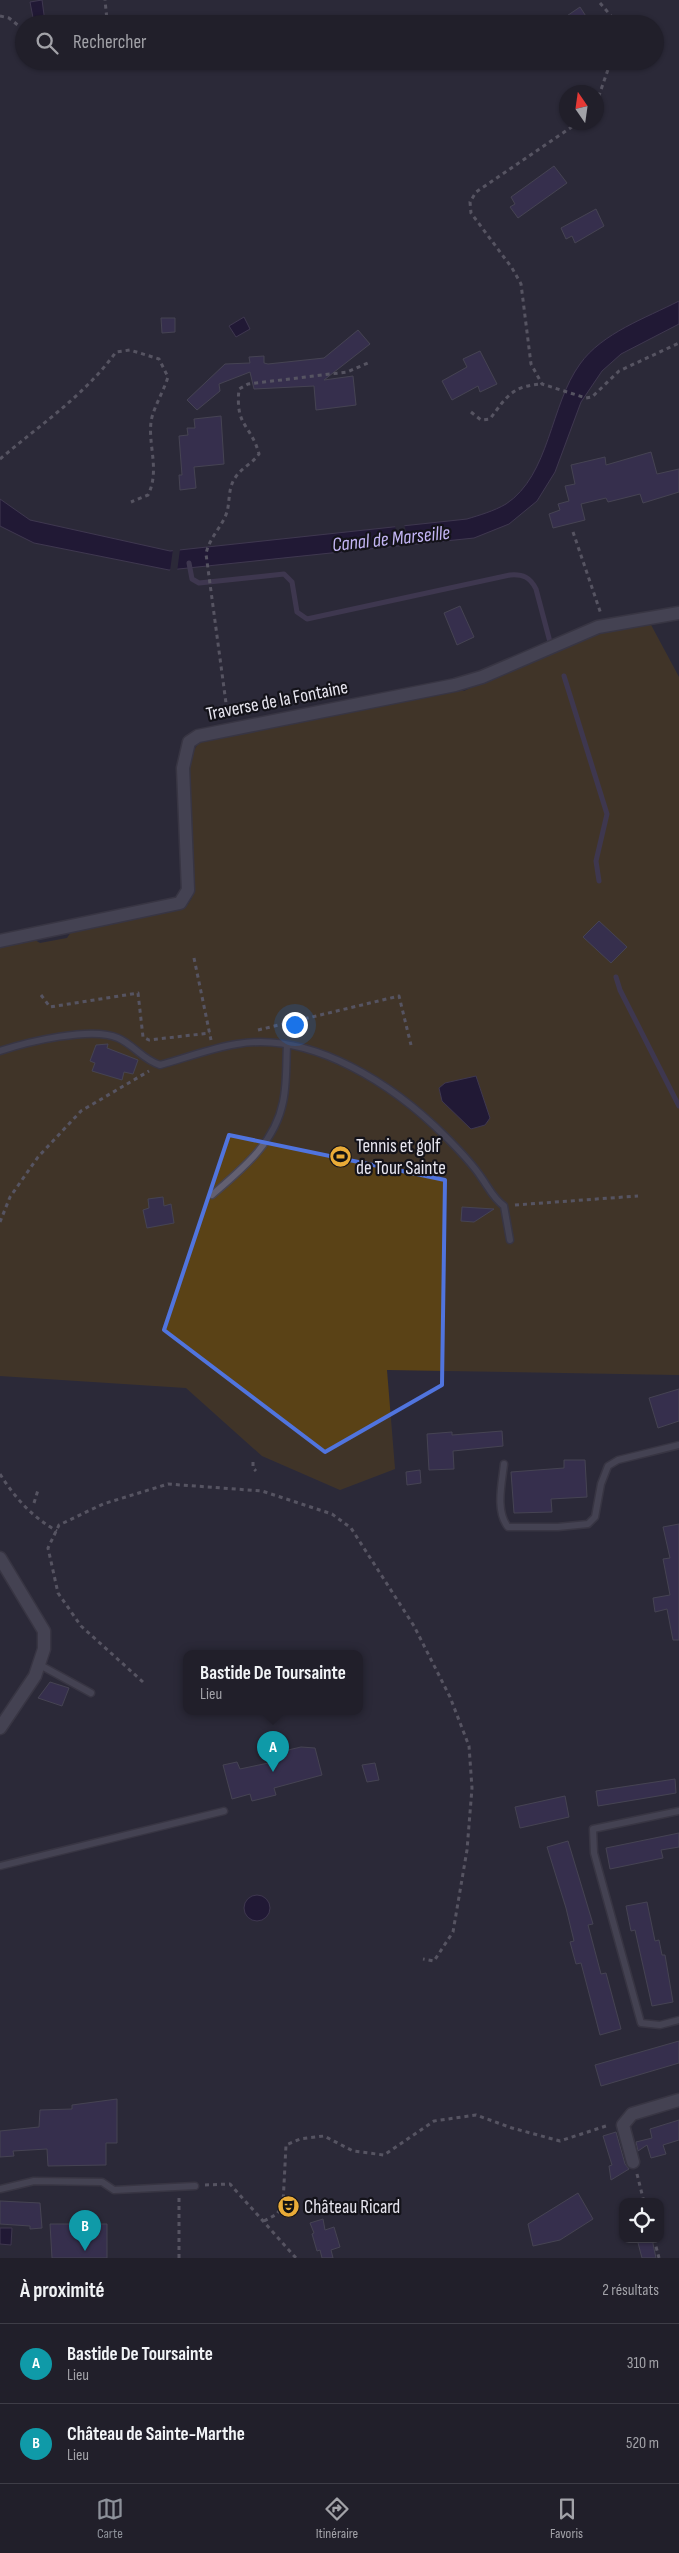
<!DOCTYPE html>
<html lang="fr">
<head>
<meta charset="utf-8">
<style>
	:root { --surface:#211f2a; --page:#2d2c36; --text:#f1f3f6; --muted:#a2a2a8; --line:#3e3d47; --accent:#8c9099 }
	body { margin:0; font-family:"Sofia Sans Condensed",sans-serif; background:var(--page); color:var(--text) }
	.controls { position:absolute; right:15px; bottom:15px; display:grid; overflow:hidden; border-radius:10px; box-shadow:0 1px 4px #0004 }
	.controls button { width:45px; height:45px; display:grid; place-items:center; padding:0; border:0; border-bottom:1px solid var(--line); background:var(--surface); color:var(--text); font:25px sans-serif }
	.compass { position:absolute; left:559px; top:85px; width:45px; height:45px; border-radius:50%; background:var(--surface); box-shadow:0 1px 4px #0004; rotate:347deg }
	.you { position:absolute; left:294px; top:1024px; width:18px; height:18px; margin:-12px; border:4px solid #fff; border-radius:50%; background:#1a73e8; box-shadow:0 0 0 8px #1a73e833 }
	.badge { display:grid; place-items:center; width:32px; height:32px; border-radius:50%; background:var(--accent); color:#fff; font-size:16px; font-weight:700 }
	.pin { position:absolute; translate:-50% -41px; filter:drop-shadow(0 1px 2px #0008) }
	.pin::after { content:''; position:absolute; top:26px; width:18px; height:15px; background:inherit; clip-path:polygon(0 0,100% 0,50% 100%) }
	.popup { position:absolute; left:183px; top:1650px; width:180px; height:65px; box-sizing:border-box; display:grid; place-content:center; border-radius:10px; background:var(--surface); filter:drop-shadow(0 1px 4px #0005); font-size:16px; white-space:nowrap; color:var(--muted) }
	.popup b { font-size:19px; color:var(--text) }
	.popup::after { content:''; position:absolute; left:50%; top:100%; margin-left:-10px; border:10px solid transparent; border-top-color:var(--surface) }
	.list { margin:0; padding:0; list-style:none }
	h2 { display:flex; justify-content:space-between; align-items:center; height:65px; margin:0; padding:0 20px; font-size:21px }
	h2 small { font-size:16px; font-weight:400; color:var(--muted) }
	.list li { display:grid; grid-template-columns:32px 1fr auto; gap:15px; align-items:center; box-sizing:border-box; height:80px; padding:0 20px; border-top:1px solid var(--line) }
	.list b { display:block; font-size:19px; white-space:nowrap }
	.list p { margin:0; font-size:16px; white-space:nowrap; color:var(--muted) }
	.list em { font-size:16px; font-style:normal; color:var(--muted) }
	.icon { flex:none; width:28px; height:28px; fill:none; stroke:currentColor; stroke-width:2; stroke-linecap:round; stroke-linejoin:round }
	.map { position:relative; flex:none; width:679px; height:2258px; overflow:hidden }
	.search { position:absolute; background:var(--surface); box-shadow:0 1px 4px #0004; left:15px; right:15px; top:15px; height:55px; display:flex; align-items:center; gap:12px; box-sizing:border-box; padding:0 18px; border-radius:28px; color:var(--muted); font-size:19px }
	.sheet { height:225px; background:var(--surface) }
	nav { display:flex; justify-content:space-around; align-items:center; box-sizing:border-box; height:70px; border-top:1px solid var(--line); background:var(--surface); font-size:14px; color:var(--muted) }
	nav a { display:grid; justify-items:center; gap:2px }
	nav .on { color:var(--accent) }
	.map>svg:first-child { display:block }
</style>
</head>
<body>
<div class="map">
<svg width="679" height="2258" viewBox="0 0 679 2258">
	<rect width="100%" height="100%" fill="#2c2938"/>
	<path fill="#5a4216" d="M650,623L679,677V1375L387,1370L395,1469L340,1490L262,1456L186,1388L0,1376V945L33,939L40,943L67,938L73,929L188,904L192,898L188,771L191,756L200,740L457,688L464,691L592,632Z"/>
	<path fill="#160532" stroke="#55486b" d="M42,0L45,22L34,23L30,2Z
		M679,301V324L621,354L602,371L581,402L555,472L537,501L509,524L474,538L169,570L34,543L0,526V499L30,520L170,551L467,519C480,515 494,511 506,504C550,475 550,405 580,364C602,333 646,318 679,301Z
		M244,317L250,329L236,337L229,326Z
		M476,1076L490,1118L485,1125L471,1129L442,1101L439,1088L445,1083Z
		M244 1908a13 13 0 1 1 26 0a13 13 0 1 1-26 0Z
		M0,2228H12L11,2245L0,2244Z"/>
	<path fill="#2c2938" d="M404,524L410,547L401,549L395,526Z
		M173,549H180L177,572L170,571Z"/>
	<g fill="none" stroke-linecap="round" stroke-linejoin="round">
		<path stroke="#55486b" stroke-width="5" d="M189,563L192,579L199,583L284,574L292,582L297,612L307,619L510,575C523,574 530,577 536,589L550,642
			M564,676L607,814L596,861L599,881
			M616,977L620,990L679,1106"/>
	</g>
	<path fill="#433666" stroke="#656273" d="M580,7L591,24H555Z
		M554,166L567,183L518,218L510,207L515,204L511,197Z
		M596,209L604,226L575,243L572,236L566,239L561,228Z
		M161,318H175V332L162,333Z
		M358,330L370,344L324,380L353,376L356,405L316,410L314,386L254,389L250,372L219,384L220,391L197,410L187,400L225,364L250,363L249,357L264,356V363L268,364L324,358Z
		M480,351L497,384L480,392L478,386L452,400L442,381L467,367L463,359Z
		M221,416L224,464L194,467L196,488L180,490L179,475H182L179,436L188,435L187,428H195L194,419Z
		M651,452L657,474L679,469V492L643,503L640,494L608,502L606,498L581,504L585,520L553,528L549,514L560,510L558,504L569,501L565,486L575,484L571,465L605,457L606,465Z
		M460,606L474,637L457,645L444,613Z
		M599,921L627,947L611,963L583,937Z
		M108,1044L107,1048L138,1060L133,1074L124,1072L122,1080L92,1071L95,1063L90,1061L96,1045Z
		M163,1197L164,1206L171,1204L174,1223L147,1228L143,1210L149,1208L148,1199Z
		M462,1207L494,1209L474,1222L461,1221Z
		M679,1389V1421L658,1428L649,1398Z
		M502,1431L503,1446L453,1451L454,1469L429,1470L427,1434L452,1432V1435Z
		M564,1460H585L587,1497L551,1499L552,1512L514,1513L511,1472L564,1468Z
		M420,1470L421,1483L407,1485L406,1472Z
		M679,1524V1640H673L667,1609L655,1612L653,1598L670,1595L663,1559L670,1558L663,1527Z
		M50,1682L69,1688L62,1706L38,1698Z
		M301,1747L315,1748L322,1775L274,1788L276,1795L252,1801L250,1794L232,1799L223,1765L237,1762L240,1769L273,1762L271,1754Z
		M375,1763L379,1780L367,1782L362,1765Z
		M675,1779L676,1793L598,1806L596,1791Z
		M565,1796L569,1817L520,1828L515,1807Z
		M679,1833V1847L661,1850L663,1858L610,1869L606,1848Z
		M568,1841L593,1924L588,1925L601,1974L606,1973L621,2029L600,2035L581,1963L576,1964L570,1942L574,1941L566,1908L547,1847Z
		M647,1902L655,1941L659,1940L662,1955H665L673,2002L652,2006L635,1930L631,1931L626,1906Z
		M679,2041V2063L601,2086L595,2065Z
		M117,2099V2143H106V2165L48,2166L47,2149L13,2151L14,2156L0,2157V2131L39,2127L40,2110L72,2109V2105Z
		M679,2120V2140L663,2145L666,2154L651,2158L647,2145L638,2151L636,2142L652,2138L650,2129Z
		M616,2132L625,2164L629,2169L611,2180L609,2166L612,2165L603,2136Z
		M578,2193L593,2219L560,2240L533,2246L528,2224Z
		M0,2201L40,2203L42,2228L30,2229V2226L0,2224Z
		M323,2219L325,2230L334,2227L340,2247L331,2250L333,2258H322L320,2250L317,2251L312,2234L314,2233L310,2223Z
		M50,2224H107V2258H52Z
		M637,2239H652L656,2258H642Z"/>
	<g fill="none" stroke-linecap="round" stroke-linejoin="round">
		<defs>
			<path id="service" d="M0,1051C27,1042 92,1026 118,1038C134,1045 143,1060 160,1065C186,1058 211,1048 237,1044C313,1031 395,1086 446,1137C458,1149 471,1162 481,1177C489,1188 493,1198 504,1206L510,1240
				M212,1195C242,1169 275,1143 283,1102C287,1084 286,1063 287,1045
				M504,1464C502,1483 495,1511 508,1527H558L588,1524L595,1517L601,1484L608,1466L618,1460L679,1445
				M40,1665L91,1693
				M679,1811L593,1829L594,1853L641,2023L660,2025L679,2020
				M0,1866L224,1811
				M0,2189L34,2181L102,2182L114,2190L195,2186"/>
			<path id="minor" d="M0,941L180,903L188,890L183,768L189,742L198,736L455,685L482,677L598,627L679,613
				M0,1558L44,1631V1649L35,1676L0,1728
				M633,2162L623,2125L632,2114L679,2100"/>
		</defs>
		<use href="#service" stroke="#474451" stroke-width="9"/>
		<use href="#minor" stroke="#474451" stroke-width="15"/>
		<path stroke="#8a8794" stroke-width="3" stroke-dasharray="4 4" stroke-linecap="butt" d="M600,3L612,17L613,24
			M0,16L9,18L24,30
			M105,24L107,20L105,0
			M59,61H69
			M596,104L611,61
			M579,122L476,192L470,202L471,213L512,268L521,284L531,364L542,384L586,398L592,397L619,371L679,343
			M471,412L481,420L490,419C507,396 512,386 542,384
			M0,459C41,424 84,396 116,352L130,350L159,359L168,377C164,390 156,403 152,417C146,441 161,469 148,495L131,502
			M573,532L601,614
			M228,718L206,554C209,538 222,527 227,512C230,501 228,488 235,478C241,468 252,464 259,454C251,424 235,427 239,389L248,384L347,372L368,363
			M194,958L211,1040
			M41,995L50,1007L138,993L143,1037L149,1040L210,1033
			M258,1030L399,996L411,1045
			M515,1205L638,1196
			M0,1222L10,1197L38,1157L81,1111L149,1071
			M253,1462V1468L256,1471
			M0,1474C15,1498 32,1517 57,1531
			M34,1503L38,1490
			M143,1682L81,1626L58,1593L48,1548L59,1525L103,1504L168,1484L262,1491L332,1514L351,1528L414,1626L450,1697L469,1746L472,1788L467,1850L453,1932L434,1961L423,1959
			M637,2174L644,2202
			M205,2185L230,2184L296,2258
			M264,2221L277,2214L283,2204L286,2145L300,2139L324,2136L353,2151L384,2155L434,2121L476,2115L512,2128L560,2141L609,2125
			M654,2239L659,2258
			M179,2258V2197"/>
		<use href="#service" stroke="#636071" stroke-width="6"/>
		<use href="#minor" stroke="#636071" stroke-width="12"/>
	</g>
	<path d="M0 0H679V2258H0ZM229,1135L445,1180L442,1385L325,1452L164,1330Z" fill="#2c2938" fill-opacity=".55" fill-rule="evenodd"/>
	<path fill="none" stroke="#5074de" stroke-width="4" stroke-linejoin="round" d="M229,1135L445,1180L442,1385L325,1452L164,1330Z"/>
	<defs>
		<symbol id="stadium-disc" viewBox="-11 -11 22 22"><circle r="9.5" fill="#e9ab37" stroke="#14131a"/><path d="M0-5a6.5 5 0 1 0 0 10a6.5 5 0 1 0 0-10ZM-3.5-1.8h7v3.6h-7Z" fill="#111"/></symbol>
		<symbol id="theatre-disc" viewBox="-11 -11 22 22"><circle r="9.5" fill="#e9ab37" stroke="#14131a"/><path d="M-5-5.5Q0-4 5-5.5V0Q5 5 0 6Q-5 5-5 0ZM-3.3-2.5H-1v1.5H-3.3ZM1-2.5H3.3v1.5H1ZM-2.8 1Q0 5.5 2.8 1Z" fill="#111"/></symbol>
	</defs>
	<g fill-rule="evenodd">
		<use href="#stadium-disc" x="328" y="1144" width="25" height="25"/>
		<use href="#theatre-disc" x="276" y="2194" width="25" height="25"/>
	</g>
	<g text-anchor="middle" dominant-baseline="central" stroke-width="4.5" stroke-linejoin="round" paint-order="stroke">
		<g font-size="19" fill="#e7e5ef" stroke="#14131a">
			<text transform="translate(277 701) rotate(-11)">Traverse de la Fontaine</text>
		</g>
		<g font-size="19" fill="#e7e5ef" stroke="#14131a" text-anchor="start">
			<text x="356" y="1146">Tennis et golf<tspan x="356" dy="22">de Tour Sainte</tspan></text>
			<text x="304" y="2207">Château Ricard</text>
		</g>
		<g font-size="20" font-style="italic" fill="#c3b5f4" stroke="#14131a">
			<text transform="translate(391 539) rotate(-6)">Canal de Marseille</text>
		</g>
	</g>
</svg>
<div class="controls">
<button><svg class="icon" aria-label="locate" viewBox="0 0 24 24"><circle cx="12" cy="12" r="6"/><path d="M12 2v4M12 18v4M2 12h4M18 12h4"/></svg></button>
</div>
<svg class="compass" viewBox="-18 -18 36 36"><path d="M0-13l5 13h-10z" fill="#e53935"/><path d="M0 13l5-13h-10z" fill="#a2a2a8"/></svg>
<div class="you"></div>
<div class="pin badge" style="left:273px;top:1772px;background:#0f9aa8">A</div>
<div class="popup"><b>Bastide De Toursainte</b>Lieu</div>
<div class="pin badge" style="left:85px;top:2251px;background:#0f9aa8">B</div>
<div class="search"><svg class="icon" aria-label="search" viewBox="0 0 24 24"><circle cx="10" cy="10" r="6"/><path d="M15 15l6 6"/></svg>Rechercher</div>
</div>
<section class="sheet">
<h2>À proximité<small>2 résultats</small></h2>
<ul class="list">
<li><span class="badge" style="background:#0f9aa8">A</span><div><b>Bastide De Toursainte</b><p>Lieu</p></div><em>310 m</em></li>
<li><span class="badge" style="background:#0f9aa8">B</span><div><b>Château de Sainte-Marthe</b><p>Lieu</p></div><em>520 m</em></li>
</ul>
</section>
<nav>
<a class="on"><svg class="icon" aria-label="map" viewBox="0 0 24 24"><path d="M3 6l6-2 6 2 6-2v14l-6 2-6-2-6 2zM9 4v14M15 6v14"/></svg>Carte</a>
<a><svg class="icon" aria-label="directions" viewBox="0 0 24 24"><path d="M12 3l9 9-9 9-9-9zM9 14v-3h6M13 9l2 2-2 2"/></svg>Itinéraire</a>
<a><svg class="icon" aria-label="saved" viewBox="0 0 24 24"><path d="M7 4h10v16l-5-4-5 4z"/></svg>Favoris</a>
</nav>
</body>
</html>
